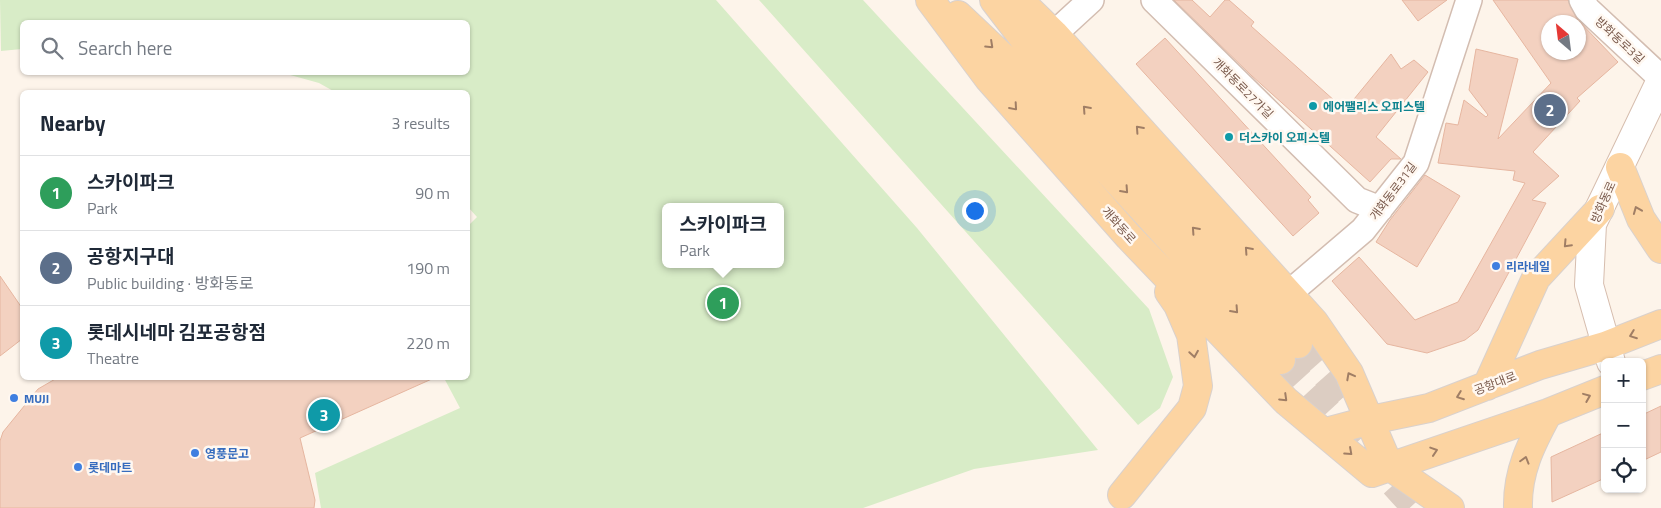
<!DOCTYPE html>
<html lang="en">
<head>
<meta charset="utf-8">
<style>
	:root { --surface:#fff; --page:#f6f6f7; --text:#1f2937; --muted:#747a83; --line:#e0e1e3; --accent:#0b8043 }
	body { margin:0; font-family:"Titillium Web","Noto Sans KR",sans-serif; background:var(--page); color:var(--text) }
	.controls { position:absolute; right:15px; bottom:15px; display:grid; overflow:hidden; border-radius:8px; box-shadow:0 1px 4px #0004 }
	.controls button { width:45px; height:45px; display:grid; place-items:center; padding:0; border:0; border-bottom:1px solid var(--line); background:var(--surface); color:var(--text); font:25px sans-serif }
	.compass { position:absolute; left:1541px; top:15px; width:45px; height:45px; border-radius:50%; background:var(--surface); box-shadow:0 1px 4px #0004; rotate:332deg }
	.you { position:absolute; left:974px; top:210px; width:18px; height:18px; margin:-12px; border:4px solid #fff; border-radius:50%; background:#1a73e8; box-shadow:0 0 0 8px #1a73e833 }
	.badge { display:grid; place-items:center; width:32px; height:32px; border-radius:50%; background:var(--accent); color:#fff; font-size:16px; font-weight:700 }
	.pin { position:absolute; translate:-50% -50%; border:2px solid #fff; box-shadow:0 1px 5px #0006 }
	.popup { position:absolute; left:662px; top:203px; width:122px; height:65px; box-sizing:border-box; display:grid; place-content:center; border-radius:8px; background:var(--surface); filter:drop-shadow(0 1px 4px #0005); font-size:16px; white-space:nowrap; color:var(--muted) }
	.popup b { font-size:19px; color:var(--text) }
	.popup::after { content:''; position:absolute; left:50%; top:100%; margin-left:-10px; border:10px solid transparent; border-top-color:var(--surface) }
	.list { margin:0; padding:0; list-style:none }
	h2 { display:flex; justify-content:space-between; align-items:center; height:65px; margin:0; padding:0 20px; font-size:21px }
	h2 small { font-size:16px; font-weight:400; color:var(--muted) }
	.list li { display:grid; grid-template-columns:32px 1fr auto; gap:15px; align-items:center; box-sizing:border-box; height:75px; padding:0 20px; border-top:1px solid var(--line) }
	.list b { display:block; font-size:19px; white-space:nowrap }
	.list p { margin:0; font-size:16px; white-space:nowrap; color:var(--muted) }
	.list em { font-size:16px; font-style:normal; color:var(--muted) }
	.icon { flex:none; width:28px; height:28px; fill:none; stroke:currentColor; stroke-width:2; stroke-linecap:round; stroke-linejoin:round }
	.map { position:relative; flex:none; width:1661px; height:508px; overflow:hidden }
	.search { position:absolute; background:var(--surface); box-shadow:0 1px 4px #0004; left:20px; top:20px; width:450px; height:55px; display:flex; align-items:center; gap:12px; box-sizing:border-box; padding:0 18px; border-radius:8px; color:var(--muted); font-size:19px }
	.panel { position:absolute; background:var(--surface); box-shadow:0 1px 4px #0004; left:20px; top:90px; width:450px; height:290px; border-radius:8px }
	.map>svg:first-child { display:block }
</style>
</head>
<body>
<div class="map">
<svg width="1661" height="508" viewBox="0 0 1661 508">
	<rect width="100%" height="100%" fill="#fdf4ea"/>
	<path fill="#d8ecc7" fill-rule="evenodd" d="M0,0H716L917,228L1098,450L974,469L863,508H321L315,473L460,408L444,378H468V226L477,217L468,207V92H335L319,83L283,73L468,72V22H22V49L1,51ZM666,207H780V264H666Z
		M759,0H863L1149,309L1173,377L1160,408L1138,425Z"/>
	<path fill="#f3d1c0" stroke="#e6b6a0" fill-rule="evenodd" d="M1174,0H1192L1210,17L1225,0H1229L1254,22L1251,26L1345,110L1391,54L1401,69L1414,60L1428,72L1376,137L1401,159H1391L1370,182L1252,76Z
		M1402,0H1447L1418,21Z
		M1493,0H1568L1577,19L1618,62L1577,98L1580,101L1533,152L1559,176L1532,200L1546,203L1478,330L1465,340L1427,353L1387,344L1332,281L1359,257L1415,320L1458,302L1525,183L1513,180L1515,171L1438,163L1446,123L1458,125L1464,100L1486,117L1488,115L1469,90L1476,49L1518,59L1498,139L1551,83ZM1548,22H1578V52H1548Z
		M1165,38L1311,197L1308,200L1319,213L1293,236L1136,64Z
		M1425,175L1460,196L1417,267L1376,242L1390,220Z
		M0,276L22,308V339L0,356Z
		M57,378H434L300,438L315,500L314,508H0V441L3,432L38,389Z
		M1661,406V452L1642,461V415Z
		M1605,432V478L1552,502L1551,457Z"/>
	<g fill="none" stroke-linecap="round" stroke-linejoin="round">
		<path stroke="#dccdc2" stroke-width="28" stroke-dasharray="28 14" stroke-linecap="butt" d="M1298,344L1368,423
			M1281,360L1416,508"/>
		<defs>
			<path id="street" d="M1154,0L1357,200L1380,209
				M1582,0L1587,9L1661,78
				M1054,34L1091,0
				M1288,294L1363,230L1416,163L1469,0"/>
			<path id="secondary" d="M1611,362L1589,285L1592,224L1661,80"/>
			<path id="primary" d="M930,0L989,79L1129,237L1286,401L1372,473L1548,413L1605,390
				M994,0L1024,39L1298,344
				M1019,0L1054,34L1314,322L1349,373L1389,466L1450,508
				M958,15L1010,64L1281,360
				M1620,167L1641,219L1661,249
				M1642,376L1661,369
				M1487,386L1536,278L1600,209
				M1326,432L1371,420L1429,408L1540,365L1605,346L1661,324
				M1122,495L1192,408L1198,386L1191,335L1178,305L1169,292
				M1518,508C1517,472 1531,444 1548,413"/>
		</defs>
		<use href="#street" stroke="#d3bdb1" stroke-width="28"/>
		<use href="#secondary" stroke="#d6bdae" stroke-width="30"/>
		<use href="#primary" stroke="#d9d1cd" stroke-width="30"/>
		<use href="#street" stroke="#fff" stroke-width="25"/>
		<use href="#secondary" stroke="#fff" stroke-width="28"/>
		<use href="#primary" stroke="#fcd4a2" stroke-width="28"/>
	</g>
	<defs><path id="oneway-chevron" d="M-2-3.5L2.5 0L-2 3.5" fill="none" stroke-width="1.6" stroke-linecap="round" stroke-linejoin="round" transform="scale(1.25)"/></defs>
	<g stroke="#a07e65">
		<use href="#oneway-chevron" transform="translate(990 45) rotate(43)"/>
		<use href="#oneway-chevron" transform="translate(1014 107) rotate(49)"/>
		<use href="#oneway-chevron" transform="translate(1086 109) rotate(-132)"/>
		<use href="#oneway-chevron" transform="translate(1139 129) rotate(-132)"/>
		<use href="#oneway-chevron" transform="translate(1125 190) rotate(48)"/>
		<use href="#oneway-chevron" transform="translate(1637 210) rotate(-112)"/>
		<use href="#oneway-chevron" transform="translate(1195 230) rotate(-132)"/>
		<use href="#oneway-chevron" transform="translate(1567 244) rotate(133)"/>
		<use href="#oneway-chevron" transform="translate(1248 250) rotate(-132)"/>
		<use href="#oneway-chevron" transform="translate(1235 310) rotate(48)"/>
		<use href="#oneway-chevron" transform="translate(1633 335) rotate(159)"/>
		<use href="#oneway-chevron" transform="translate(1194 354) rotate(81)"/>
		<use href="#oneway-chevron" transform="translate(1350 376) rotate(-118)"/>
		<use href="#oneway-chevron" transform="translate(1460 396) rotate(159)"/>
		<use href="#oneway-chevron" transform="translate(1587 397) rotate(-22)"/>
		<use href="#oneway-chevron" transform="translate(1284 398) rotate(44)"/>
		<use href="#oneway-chevron" transform="translate(1434 451) rotate(-18)"/>
		<use href="#oneway-chevron" transform="translate(1349 452) rotate(42)"/>
		<use href="#oneway-chevron" transform="translate(1525 460) rotate(-74)"/>
	</g>
	<g fill="#0f9aa8" stroke="#fff8f1" stroke-width="2">
		<circle cx="1313" cy="106" r="5"/>
		<circle cx="1229" cy="137" r="5"/>
	</g>
	<g fill="#3f7fe0" stroke="#fff8f1" stroke-width="2">
		<circle cx="1496" cy="266" r="5"/>
		<circle cx="14" cy="398" r="5"/>
		<circle cx="195" cy="453" r="5"/>
		<circle cx="78" cy="467" r="5"/>
	</g>
	<g text-anchor="middle" dominant-baseline="central" stroke-width="5" stroke-linejoin="round" paint-order="stroke">
		<g font-size="12" fill="#79594b" stroke="#fff8f1">
			<text transform="translate(1620 40) rotate(43)">방화동로3길</text>
			<text transform="translate(1243 88) rotate(45)">개화동로27가길</text>
			<text transform="translate(1393 191) rotate(-53)">개화동로31길</text>
			<text transform="translate(1603 202) rotate(-66)">방화동로</text>
			<text transform="translate(1119 225) rotate(48)">개화동로</text>
			<text transform="translate(1495 383) rotate(-21)">공항대로</text>
		</g>
		<g font-size="12" font-weight="bold" fill="#0d838f" stroke="#fff8f1" text-anchor="start">
			<text x="1323" y="106">에어팰리스 오피스텔</text>
			<text x="1239" y="137">더스카이 오피스텔</text>
		</g>
		<g font-size="12" font-weight="bold" fill="#366cbe" stroke="#fff8f1" text-anchor="start">
			<text x="1506" y="266">리라네일</text>
			<text x="24" y="398">MUJI</text>
			<text x="205" y="453">영풍문고</text>
			<text x="88" y="467">롯데마트</text>
		</g>
	</g>
</svg>
<div class="controls">
<button>+</button>
<button>−</button>
<button><svg class="icon" aria-label="locate" viewBox="0 0 24 24"><circle cx="12" cy="12" r="6"/><path d="M12 2v4M12 18v4M2 12h4M18 12h4"/></svg></button>
</div>
<svg class="compass" viewBox="-18 -18 36 36"><path d="M0-13l5 13h-10z" fill="#e53935"/><path d="M0 13l5-13h-10z" fill="#747a83"/></svg>
<div class="you"></div>
<div class="pin badge" style="left:723px;top:303px;background:#2e9e5b">1</div>
<div class="popup"><b>스카이파크</b>Park</div>
<div class="pin badge" style="left:1550px;top:110px;background:#5c6f8a">2</div>
<div class="pin badge" style="left:324px;top:415px;background:#0f9aa8">3</div>
<div class="search"><svg class="icon" aria-label="search" viewBox="0 0 24 24"><circle cx="10" cy="10" r="6"/><path d="M15 15l6 6"/></svg>Search here</div>
<section class="panel">
<h2>Nearby<small>3 results</small></h2>
<ul class="list">
<li><span class="badge" style="background:#2e9e5b">1</span><div><b>스카이파크</b><p>Park</p></div><em>90 m</em></li>
<li><span class="badge" style="background:#5c6f8a">2</span><div><b>공항지구대</b><p>Public building · 방화동로</p></div><em>190 m</em></li>
<li><span class="badge" style="background:#0f9aa8">3</span><div><b>롯데시네마 김포공항점</b><p>Theatre</p></div><em>220 m</em></li>
</ul>
</section>
</div>
</body>
</html>
